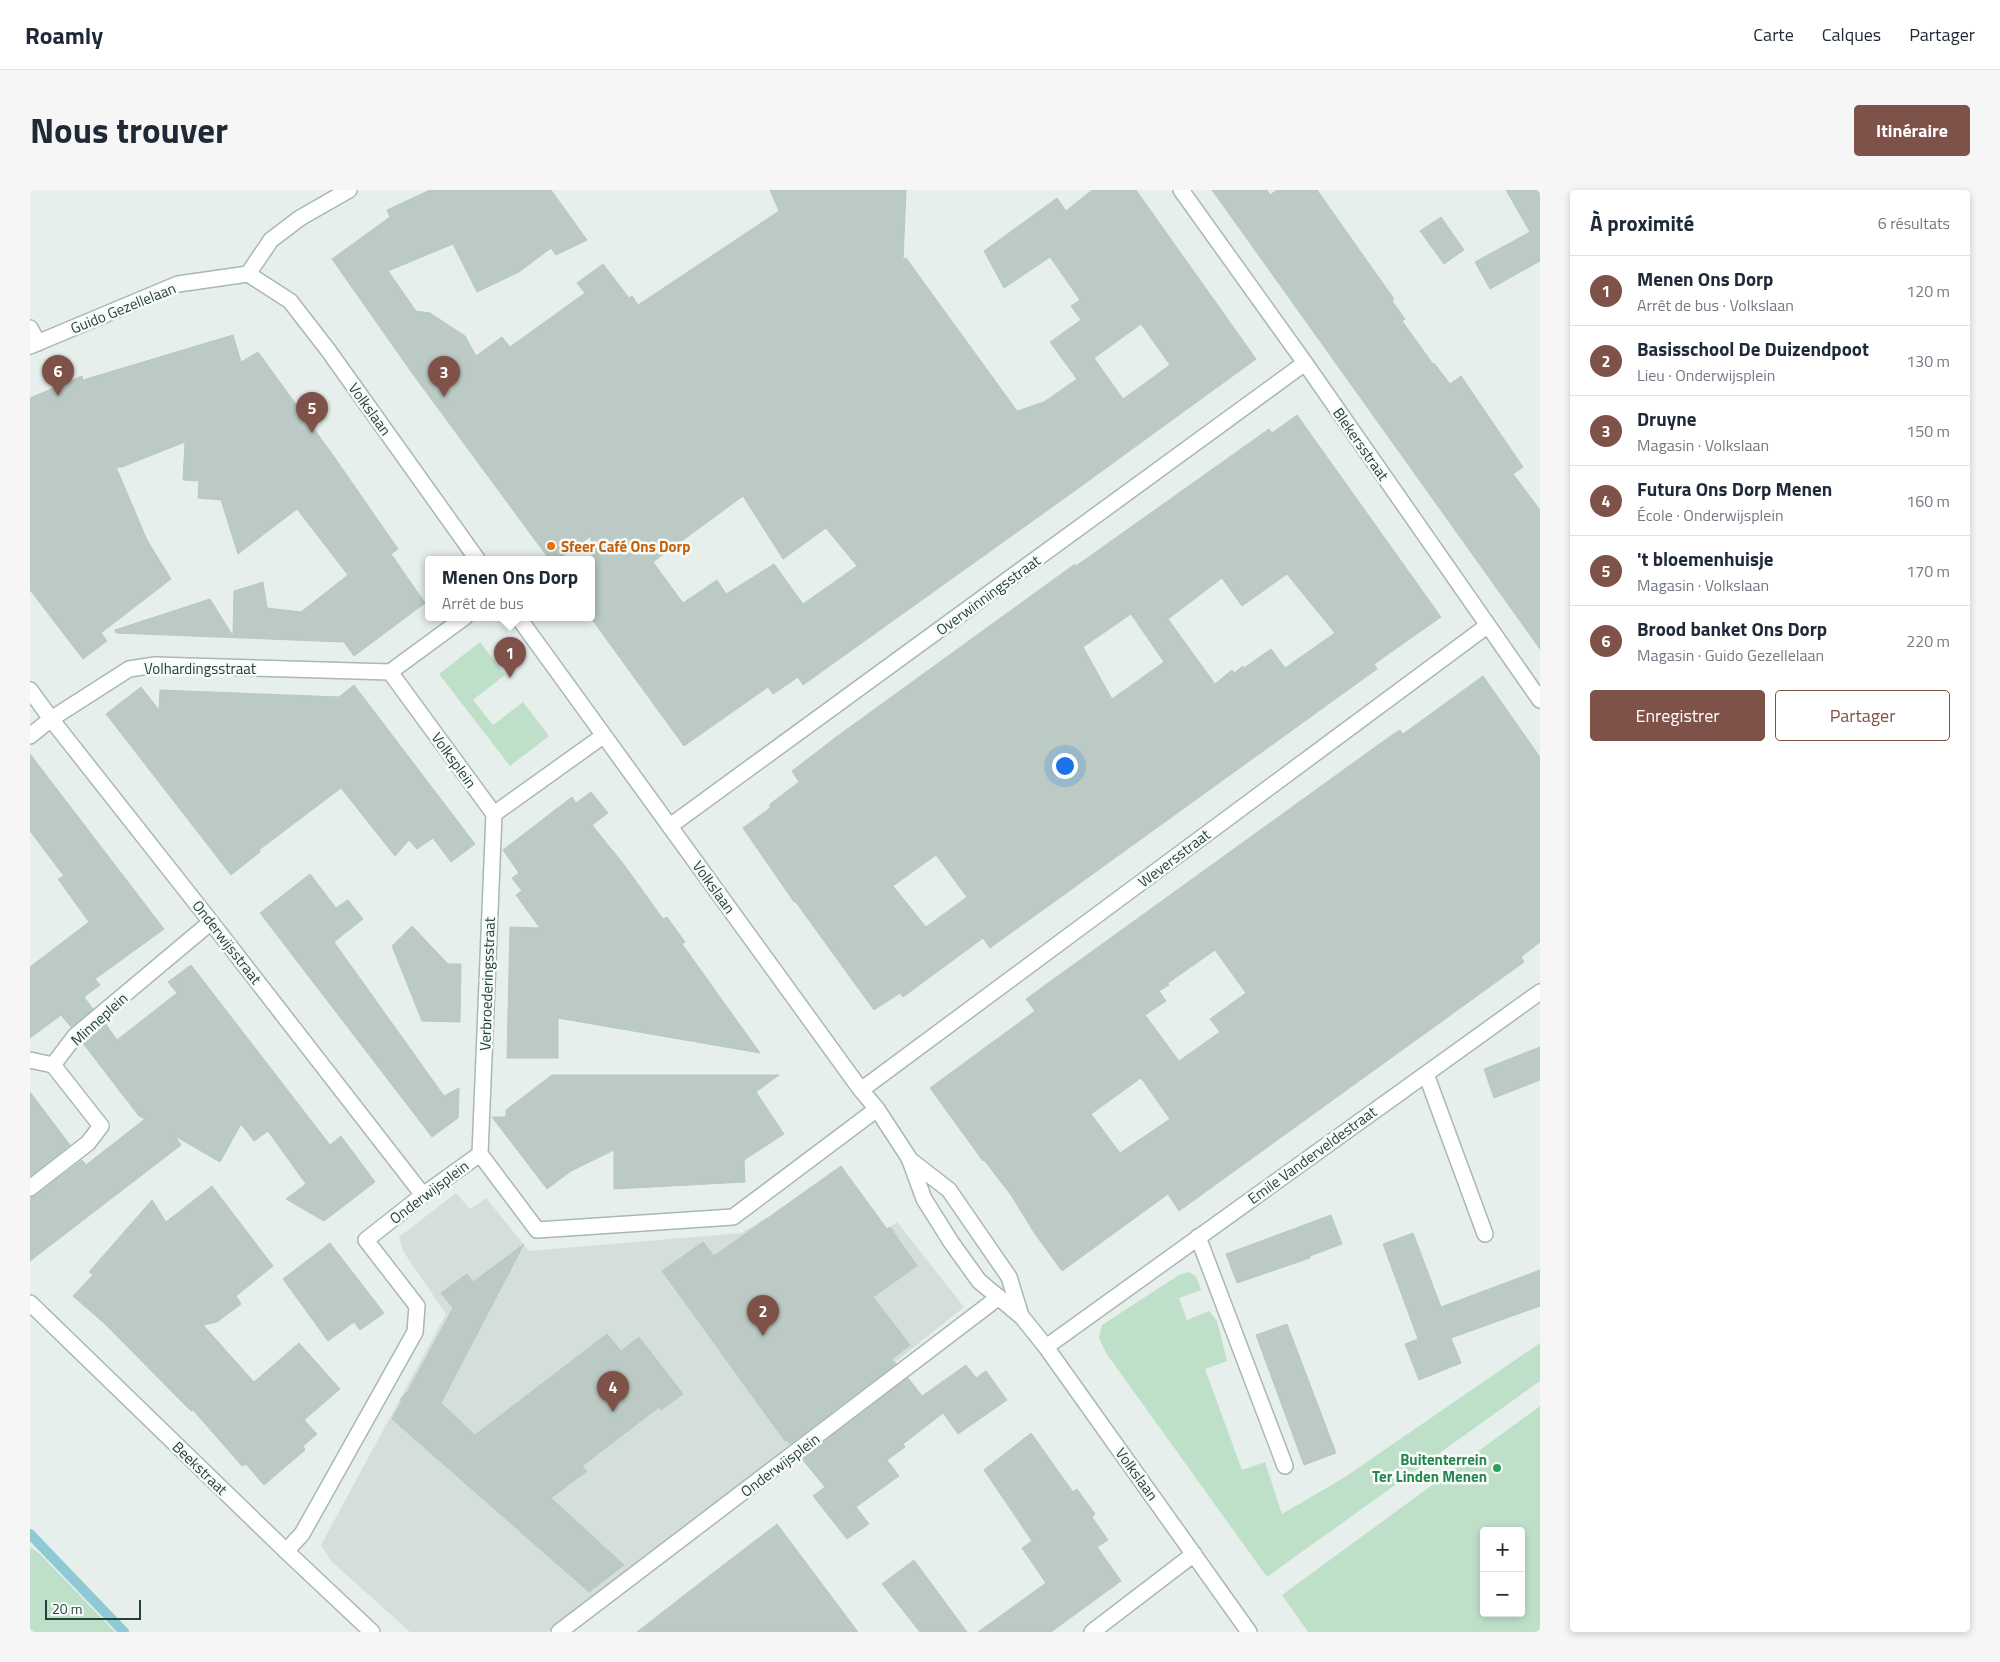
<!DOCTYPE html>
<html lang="fr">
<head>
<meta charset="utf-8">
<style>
	:root { --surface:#fff; --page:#f6f6f7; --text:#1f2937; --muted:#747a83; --line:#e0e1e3; --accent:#7f5249 }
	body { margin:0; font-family:"Titillium Web",sans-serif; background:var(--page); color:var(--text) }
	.controls { position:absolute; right:15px; bottom:15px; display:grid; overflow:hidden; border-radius:5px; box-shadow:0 2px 8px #0003 }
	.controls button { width:45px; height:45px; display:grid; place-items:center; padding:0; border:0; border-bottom:1px solid var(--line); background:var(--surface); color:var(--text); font:25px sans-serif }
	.scale { position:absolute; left:15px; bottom:12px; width:96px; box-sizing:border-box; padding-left:5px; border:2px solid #24423a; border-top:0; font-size:14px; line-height:18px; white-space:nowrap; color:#24423a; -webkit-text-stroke:4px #f7fbf9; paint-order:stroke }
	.you { position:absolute; left:1034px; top:575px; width:18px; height:18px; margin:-12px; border:4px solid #fff; border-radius:50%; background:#1a73e8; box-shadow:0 0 0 8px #1a73e833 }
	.badge { display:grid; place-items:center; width:32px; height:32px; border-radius:50%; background:var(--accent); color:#fff; font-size:16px; font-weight:700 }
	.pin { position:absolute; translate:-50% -41px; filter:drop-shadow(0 1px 2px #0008) }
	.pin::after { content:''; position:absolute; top:26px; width:18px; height:15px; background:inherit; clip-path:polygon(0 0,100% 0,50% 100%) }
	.popup { position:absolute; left:395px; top:366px; width:170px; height:65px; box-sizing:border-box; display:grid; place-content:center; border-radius:5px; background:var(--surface); filter:drop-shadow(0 1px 4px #0005); font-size:16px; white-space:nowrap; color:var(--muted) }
	.popup b { font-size:19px; color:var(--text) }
	.popup::after { content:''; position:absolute; left:50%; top:100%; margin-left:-10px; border:10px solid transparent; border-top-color:var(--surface) }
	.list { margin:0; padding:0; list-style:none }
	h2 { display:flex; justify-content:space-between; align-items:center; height:65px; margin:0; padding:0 20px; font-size:21px }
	h2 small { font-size:16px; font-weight:400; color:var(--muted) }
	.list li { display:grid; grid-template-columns:32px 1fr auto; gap:15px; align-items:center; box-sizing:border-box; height:70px; padding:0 20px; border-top:1px solid var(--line) }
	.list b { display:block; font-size:19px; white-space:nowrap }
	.list p { margin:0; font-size:16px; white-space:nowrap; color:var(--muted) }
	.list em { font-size:16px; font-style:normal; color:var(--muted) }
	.actions { display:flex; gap:10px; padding:15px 20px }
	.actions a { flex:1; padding:11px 0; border:1px solid var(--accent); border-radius:5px; text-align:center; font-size:18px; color:var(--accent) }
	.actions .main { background:var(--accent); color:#fff }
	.map { position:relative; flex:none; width:1510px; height:1442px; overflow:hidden; border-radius:5px }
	header { display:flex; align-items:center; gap:30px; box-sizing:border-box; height:70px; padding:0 25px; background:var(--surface); border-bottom:1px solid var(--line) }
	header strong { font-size:24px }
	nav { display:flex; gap:28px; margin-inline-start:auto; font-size:18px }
	.intro { display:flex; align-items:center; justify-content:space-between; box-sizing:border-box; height:120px; padding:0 30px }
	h1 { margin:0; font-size:35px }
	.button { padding:12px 22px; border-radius:5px; background:var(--accent); color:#fff; font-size:18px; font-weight:700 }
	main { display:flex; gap:30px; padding:0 30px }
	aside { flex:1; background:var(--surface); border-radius:5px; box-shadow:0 2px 8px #0003 }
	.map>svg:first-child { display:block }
</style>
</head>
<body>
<header>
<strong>Roamly</strong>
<nav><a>Carte</a><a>Calques</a><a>Partager</a></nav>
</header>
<div class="intro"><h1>Nous trouver</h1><a class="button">Itinéraire</a></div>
<main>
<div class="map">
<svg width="1510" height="1442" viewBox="0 0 1510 1442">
	<rect width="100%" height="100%" fill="#e6efeb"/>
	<path fill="#d4dfda" d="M426,1003L440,1019L456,1008L499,1061L711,1043L738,1027L784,1092L867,1032L934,1117L681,1320L517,1442H380L301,1371L291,1355L416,1124L373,1061L369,1047Z"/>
	<path fill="#bfe0c8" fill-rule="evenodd" d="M450,452L475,485L443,510L463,535L493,512L519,546L480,576L409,484Z
		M1158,1082L1166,1086L1171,1100L1149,1108L1157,1130L1179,1121L1187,1131L1197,1171L1175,1179L1212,1280L1235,1272L1252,1324L1315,1287L1510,1153V1191L1237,1387L1076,1163L1069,1148L1072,1135L1149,1085Z
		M1510,1216V1442H1278L1252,1405ZM1454,1341H1491V1423H1454Z
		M0,1357L10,1364L85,1442H0Z"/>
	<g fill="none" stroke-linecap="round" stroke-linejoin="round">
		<path stroke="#8ec9d4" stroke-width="10" d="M0,1344L94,1442"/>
	</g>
	<path fill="#bbcac4" stroke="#b8c9c2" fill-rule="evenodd" d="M400,0H521L557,50L526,65L521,58L489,82L447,102L423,54L358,81L386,121L400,123L435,146L446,166L472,147L480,157L555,103L547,93L573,74L599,108L602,106L608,115L749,21L740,0H876L873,70L876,68L987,221L1014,212L1047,189L1020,152L1051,130L1041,116L1050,110L1020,67L974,98L954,61L1027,8L1036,21L1062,0H1106L1226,169L1043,302L773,495L768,487L743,504L738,497L654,556L561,428V346L529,369H519L382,183L302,69L360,27L357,20ZM1111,134L1140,175L1093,209L1064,168ZM713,306L753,369L796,338L827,376L773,414L744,374L696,404L687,390L653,413L623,372Z
		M1182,0H1237L1240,5L1247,0H1287L1364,109L1362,111L1375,129L1372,131L1403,174L1404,173L1420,194L1431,186L1493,277L1483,284L1510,320V459Z
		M1476,0H1510V71L1460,99L1445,72L1500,42Z
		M1411,27L1434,60L1414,74L1390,41Z
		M203,145L211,172L228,162L305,268L368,359L361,364L395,413L324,466L314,452L86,443L85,440L180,409L203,446L204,401L233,392L237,418L271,422L318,385L267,319L208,364L191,310L168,308L169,291L153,290L155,252L92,277H86L117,350L141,389L71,443L77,451L53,469L0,400V208L52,186L53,190Z
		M1267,225L1411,427L1344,474L1347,479L960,758L953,748L873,807L870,803L844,820L765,711L764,712L713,638L740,618V614L769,592L762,581L809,545L1045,374L1046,376L1239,239L1242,243ZM1257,384L1305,443L1255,478L1241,459L1214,478L1213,476L1204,483L1202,480L1185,494L1138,429L1192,388L1212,416ZM1101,424L1134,472L1082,509L1053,457ZM906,665L937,707L896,737L863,696Z
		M1453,486L1510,567V752L1491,767L1494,772L1149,1021L1138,1004L1032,1081L1005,1044L981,1005L954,970L953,971L900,898L1005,821L996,809L1355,550L1370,540L1373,544ZM1185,760L1216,803L1180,829L1190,842L1149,871L1115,825L1136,811L1129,801L1139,795L1138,793ZM1111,888L1140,929L1090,963L1061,924Z
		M324,495L445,654L421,672L403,648L387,659L379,650L365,666L311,598L229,660L230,662L201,685L76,524L111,497L129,520L130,500L309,507Z
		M0,564L134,739L65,789L70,795L54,807L63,819L41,837L31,825L0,848V777L59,732L28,689L34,686L0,641Z
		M561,602L578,623L562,635L595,676L633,729L637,727L655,752L652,754L730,863L528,828V868H477L480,737L510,738L486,705L492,701L482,688L489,683L473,660L542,607L546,613Z
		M280,684L306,718L318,710L333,729L304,752L414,906L429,898L428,928L402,947L230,723Z
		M382,736L418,774H431L430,832L392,831L362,756Z
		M161,775L300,955L311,946L345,992L294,1031L256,1009L276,994L238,941L224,951L211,934L190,972L145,946L151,955L0,1071V1007L6,1005L52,970L56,975L115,929L109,926L52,852L75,833L87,850L147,803L138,792Z
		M1510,857V890L1464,908L1454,879Z
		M522,885H749L726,902L754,944L714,970L715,992L584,999V960L541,981L517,999L462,927H476V920Z
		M0,902L40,955L0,986Z
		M811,976L857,1039L860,1037L887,1076L843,1107L880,1155L862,1169L866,1174L760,1254L756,1250L755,1251L632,1081L673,1052L684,1066Z
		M182,996L243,1076L206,1106L211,1114L187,1132L173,1135L224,1192L269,1153L310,1199L274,1230L287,1244L273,1256L275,1260L234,1295L216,1274L212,1276L163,1220L161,1221L75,1134L43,1106L63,1085L59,1082L122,1010L136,1032Z
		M1301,1025L1312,1054L1280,1066V1068L1207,1093L1196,1064Z
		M1383,1043L1411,1117L1510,1080V1116L1421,1148L1431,1173L1389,1190L1375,1154L1388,1149L1353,1054Z
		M300,1053L354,1123L330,1140L324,1132L298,1151L253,1089Z
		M494,1054L411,1213L445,1245L577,1144L591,1161L609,1147L653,1204L631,1220L629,1217L552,1276L557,1281L521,1308L594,1375L559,1402L362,1229L372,1211L370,1210L378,1201L423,1118L411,1103L437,1084L443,1092Z
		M1257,1134L1306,1263L1274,1275L1226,1145Z
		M936,1175L946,1188L956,1181L977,1210L928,1244L913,1223L873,1254L875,1257L857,1270L869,1286L826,1317L839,1334L817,1349L783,1306L795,1297L772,1269L878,1188L892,1206Z
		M1001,1243L1043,1302L1047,1299L1065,1324L1062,1327L1078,1350L1067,1357L1091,1391L1021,1442H948L1016,1393L992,1358L1002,1351L954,1280Z
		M747,1334L828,1442H607L666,1396Z
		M884,1370L937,1442H890L852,1394Z"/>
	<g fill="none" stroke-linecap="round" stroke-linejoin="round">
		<defs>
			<path id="minor" d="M1151,0L1275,173L1510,510
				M218,84L260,111L298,160L447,369
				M218,84L241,50L270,28L319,0
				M0,138L8,153
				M0,156L148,94L218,84
				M435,427L360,482L464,624L573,546
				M488,427L831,900L847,919L879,968L894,1009L921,1052L949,1091L992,1127L1016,1157L1219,1442
				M0,500L21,529L181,732L393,1005
				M0,546L21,529L99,479L125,475L360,482
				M640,636L1275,173
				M0,870L23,875
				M1396,884L1455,1044
				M831,900L1457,436
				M450,964L464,624
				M879,969L919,1000L979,1087L991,1126
				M0,998L58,953L71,936L23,875L45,846L181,732
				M1168,1047L1255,1276
				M0,1113L256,1361L342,1442
				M1016,1157L1510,802
				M256,1361L272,1344L385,1142L387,1116L336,1050L393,1005L450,964L507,1040L703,1027L847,919
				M529,1442L969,1107
				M1062,1442L1164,1364"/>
		</defs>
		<use href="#minor" stroke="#a8b8b2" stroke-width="18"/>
		<use href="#minor" stroke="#fff" stroke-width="15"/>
	</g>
	<circle fill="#e8710a" stroke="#f7fbf9" stroke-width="2" cx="521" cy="356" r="5"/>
	<circle fill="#2e9e5b" stroke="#f7fbf9" stroke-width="2" cx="1467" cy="1278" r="5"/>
	<g text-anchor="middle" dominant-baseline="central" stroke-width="5" stroke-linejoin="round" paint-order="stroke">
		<g font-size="15" fill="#24423a" stroke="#f7fbf9">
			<text transform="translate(93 118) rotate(-22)">Guido Gezellelaan</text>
			<text transform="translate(340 219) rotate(54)">Volkslaan</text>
			<text transform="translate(1331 254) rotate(55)">Blekersstraat</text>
			<text transform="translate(958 405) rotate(-36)">Overwinningsstraat</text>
			<text x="170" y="478">Volhardingsstraat</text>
			<text transform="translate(424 570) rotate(54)">Volksplein</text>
			<text transform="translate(1144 668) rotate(-37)">Weversstraat</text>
			<text transform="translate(684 697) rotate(54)">Volkslaan</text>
			<text transform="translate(197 752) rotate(52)">Onderwijsstraat</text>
			<text transform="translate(457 794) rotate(-88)">Verbroederingsstraat</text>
			<text transform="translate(69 829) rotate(-42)">Minneplein</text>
			<text transform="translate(1282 965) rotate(-36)">Emile Vanderveldestraat</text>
			<text transform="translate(399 1002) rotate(-37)">Onderwijsplein</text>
			<text transform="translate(750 1275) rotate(-37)">Onderwijsplein</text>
			<text transform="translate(170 1278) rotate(44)">Beekstraat</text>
			<text transform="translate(1107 1284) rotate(54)">Volkslaan</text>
		</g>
		<g font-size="15" font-weight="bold" fill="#c56008" stroke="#f7fbf9" text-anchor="start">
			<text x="531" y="356">Sfeer Café Ons Dorp</text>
		</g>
		<g font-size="15" font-weight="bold" fill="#27864d" stroke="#f7fbf9" text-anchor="end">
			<text x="1457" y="1269">Buitenterrein<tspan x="1457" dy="17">Ter Linden Menen</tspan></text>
		</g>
	</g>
</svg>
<div class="controls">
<button>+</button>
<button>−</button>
</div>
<div class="scale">20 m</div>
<div class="you"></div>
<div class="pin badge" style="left:480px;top:488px">1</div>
<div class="popup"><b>Menen Ons Dorp</b>Arrêt de bus</div>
<div class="pin badge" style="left:733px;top:1146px">2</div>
<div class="pin badge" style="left:414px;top:207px">3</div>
<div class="pin badge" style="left:583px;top:1222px">4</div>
<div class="pin badge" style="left:282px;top:243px">5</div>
<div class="pin badge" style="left:28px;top:206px">6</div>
</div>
<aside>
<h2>À proximité<small>6 résultats</small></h2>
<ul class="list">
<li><span class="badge">1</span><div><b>Menen Ons Dorp</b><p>Arrêt de bus · Volkslaan</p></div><em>120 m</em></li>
<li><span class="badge">2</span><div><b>Basisschool De Duizendpoot</b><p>Lieu · Onderwijsplein</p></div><em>130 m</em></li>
<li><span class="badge">3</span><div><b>Druyne</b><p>Magasin · Volkslaan</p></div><em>150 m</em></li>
<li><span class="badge">4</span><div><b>Futura Ons Dorp Menen</b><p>École · Onderwijsplein</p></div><em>160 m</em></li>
<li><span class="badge">5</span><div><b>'t bloemenhuisje</b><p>Magasin · Volkslaan</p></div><em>170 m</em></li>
<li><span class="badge">6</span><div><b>Brood banket Ons Dorp</b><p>Magasin · Guido Gezellelaan</p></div><em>220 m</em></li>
</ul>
<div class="actions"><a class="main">Enregistrer</a><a>Partager</a></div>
</aside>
</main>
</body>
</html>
